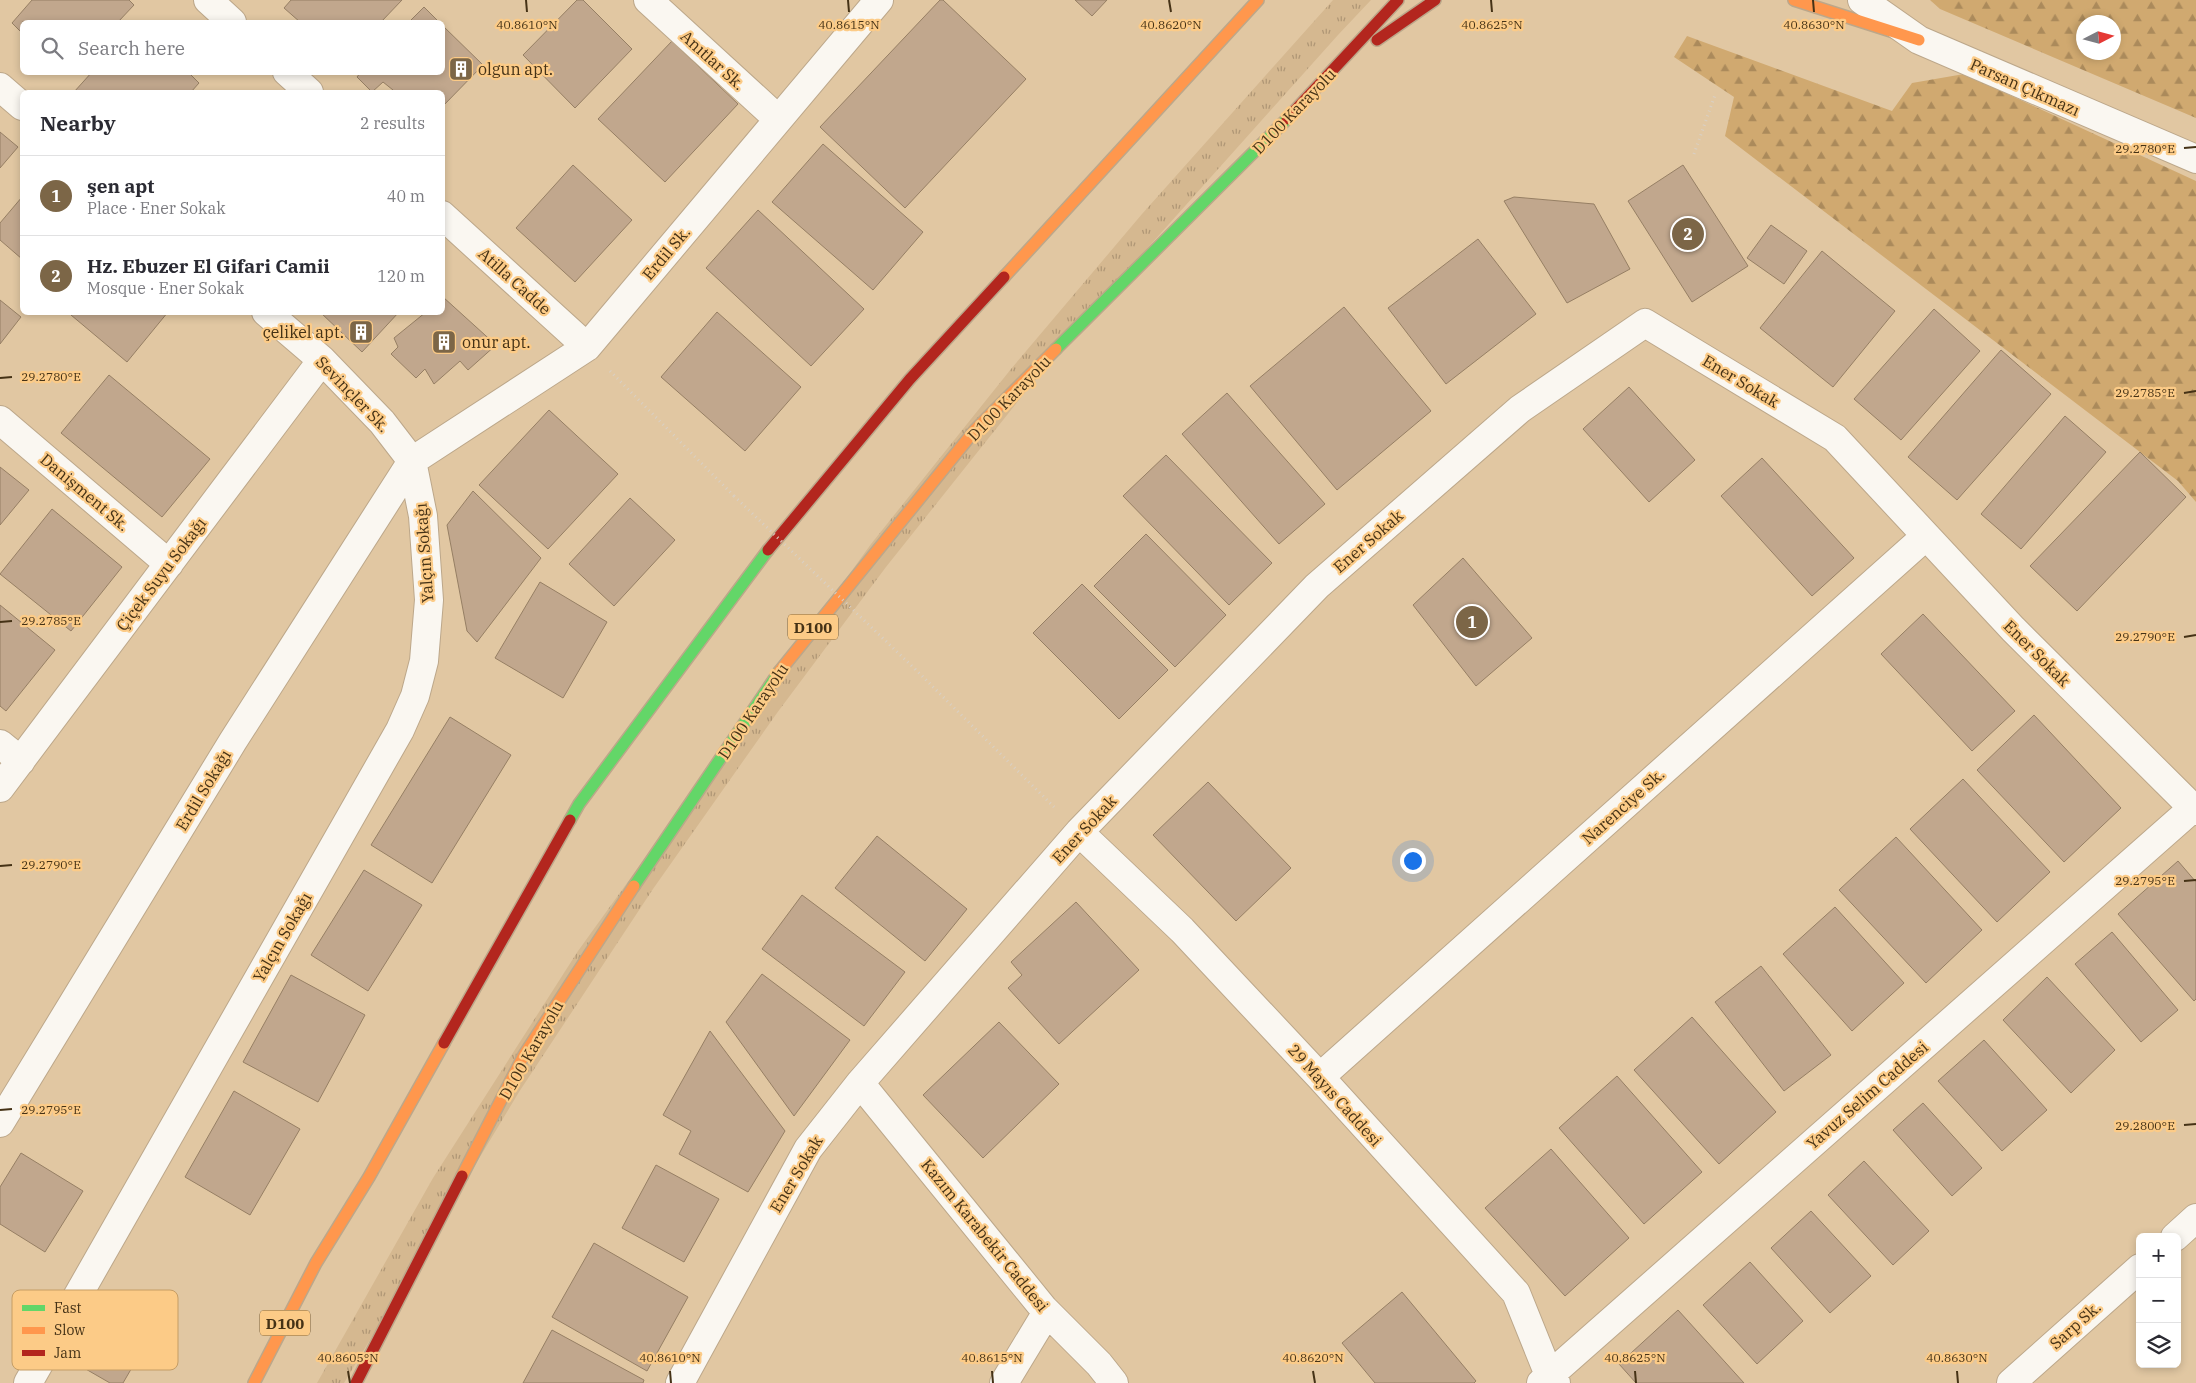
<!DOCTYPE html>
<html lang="en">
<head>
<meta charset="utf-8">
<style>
	:root { --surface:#fff; --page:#f7f7f7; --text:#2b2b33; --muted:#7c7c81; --line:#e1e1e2; --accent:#7c6647 }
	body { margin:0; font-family:"IBM Plex Serif",serif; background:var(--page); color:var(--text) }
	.controls { position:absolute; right:15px; bottom:15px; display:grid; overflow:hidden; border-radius:8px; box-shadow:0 2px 8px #0003 }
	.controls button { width:45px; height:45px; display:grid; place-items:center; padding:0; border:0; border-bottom:1px solid var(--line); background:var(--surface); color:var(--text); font:25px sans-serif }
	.compass { position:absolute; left:2076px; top:15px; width:45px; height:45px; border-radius:50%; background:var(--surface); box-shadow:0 2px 8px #0003; rotate:84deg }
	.you { position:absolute; left:1412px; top:860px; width:18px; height:18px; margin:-12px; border:4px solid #fff; border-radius:50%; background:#1a73e8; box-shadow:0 0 0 8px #1a73e833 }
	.badge { display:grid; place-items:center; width:32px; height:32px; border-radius:50%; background:var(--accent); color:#fff; font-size:16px; font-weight:700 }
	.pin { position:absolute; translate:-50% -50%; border:2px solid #fff; box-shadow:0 1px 5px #0006 }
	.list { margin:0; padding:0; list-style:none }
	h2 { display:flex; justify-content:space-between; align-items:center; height:65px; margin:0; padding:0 20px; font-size:21px }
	h2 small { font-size:16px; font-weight:400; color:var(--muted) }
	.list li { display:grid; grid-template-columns:32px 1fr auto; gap:15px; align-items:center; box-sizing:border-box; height:80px; padding:0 20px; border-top:1px solid var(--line) }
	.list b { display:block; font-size:19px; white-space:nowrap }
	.list p { margin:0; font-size:16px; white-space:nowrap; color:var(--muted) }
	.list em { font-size:16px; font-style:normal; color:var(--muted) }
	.icon { flex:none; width:28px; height:28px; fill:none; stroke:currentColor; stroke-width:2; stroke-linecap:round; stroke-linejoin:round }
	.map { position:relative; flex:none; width:2196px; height:1383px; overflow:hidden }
	.search { position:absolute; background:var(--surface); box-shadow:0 2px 8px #0003; left:20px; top:20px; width:425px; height:55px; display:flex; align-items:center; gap:12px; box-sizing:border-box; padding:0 18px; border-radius:8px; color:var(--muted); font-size:19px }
	.panel { position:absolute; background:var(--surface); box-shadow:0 2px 8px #0003; left:20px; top:90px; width:425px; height:225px; border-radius:8px }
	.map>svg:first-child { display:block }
</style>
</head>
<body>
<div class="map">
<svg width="2196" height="1383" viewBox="0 0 2196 1383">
	<defs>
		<pattern id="grass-tufts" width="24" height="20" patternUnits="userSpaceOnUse" patternTransform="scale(1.25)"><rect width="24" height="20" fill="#d5b890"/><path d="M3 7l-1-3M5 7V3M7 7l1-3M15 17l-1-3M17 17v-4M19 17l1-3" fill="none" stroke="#af9675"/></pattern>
		<pattern id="forest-firs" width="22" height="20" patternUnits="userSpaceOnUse" patternTransform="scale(1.25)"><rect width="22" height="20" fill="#d0a970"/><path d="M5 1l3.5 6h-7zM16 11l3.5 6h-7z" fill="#ab8a5b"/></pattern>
	</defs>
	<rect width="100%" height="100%" fill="#e1c7a2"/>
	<path fill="url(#grass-tufts)" d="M1333,0H1371L1338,35L1135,262L1023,395L886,567L777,713L653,889L519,1092L344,1383H317L433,1178L578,951L871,544L1011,369L1142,214Z"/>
	<path fill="url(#forest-firs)" fill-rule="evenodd" d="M1930,0H2196V118L1940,9ZM2084,22H2114V52H2084Z
		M1687,36L1892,111L1912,83L1964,74L2196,181V502L2178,481L1725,136L1734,97L1674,57Z"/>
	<path fill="#c1a78d" stroke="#967f64" d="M32,0H129L134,5L118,22H22V33L12,23Z
		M291,0H402L381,22H300L284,8Z
		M577,0H583L632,49L575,108L523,55Z
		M940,0H943L1026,79L905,208L820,127Z
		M1075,0H1107L1092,16Z
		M424,7L439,22H409Z
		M442,25L483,65L442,107V92H391L393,90L383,82L372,92L357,77L361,72H442Z
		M672,41L738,104L665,182L598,119Z
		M92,72H188L199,83L191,92H74Z
		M0,132L18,147L0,168Z
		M823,144L923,232L873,290L772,202Z
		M573,165L632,220L575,282L516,228Z
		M1683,165L1748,266L1692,302L1628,201Z
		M22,197V259L0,240V223Z
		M1514,197L1594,204L1630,269L1567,303L1504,201Z
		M758,210L864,309L811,366L706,268Z
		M1771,225L1807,251L1784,284L1747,258Z
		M1478,239L1536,314L1446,384L1388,308Z
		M1822,251L1895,311L1833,387L1760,328Z
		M443,297L496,345L468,370L460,361L434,384L425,369L416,378L391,354L398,347L394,338L426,312H442Z
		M0,300L21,317L0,344Z
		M1344,307L1431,411L1337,490L1250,386Z
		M1934,309L1980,351L1901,440L1854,399Z
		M73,312H168L127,362L71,315Z
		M320,312H399L362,352Z
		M717,312L801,387L745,451L661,377Z
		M2001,350L2051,394L1957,500L1908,457Z
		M109,375L210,459L162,517L61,433Z
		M1629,387L1695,460L1649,502L1583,429Z
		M1227,393L1325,504L1279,544L1182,434Z
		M549,410L618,474L548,549L479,485Z
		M2065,416L2106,452L2021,549L1981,514Z
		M2140,452L2186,497L2077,611L2030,566Z
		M1166,455L1272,563L1229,605L1123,496Z
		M1762,458L1854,558L1812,596L1721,496Z
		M0,467L29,490L0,525Z
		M473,491L541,558L477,642L467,631L447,525Z
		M630,498L675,540L614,606L569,564Z
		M52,509L122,567L71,631L0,574Z
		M1146,534L1226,615L1175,667L1094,586Z
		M1463,558L1532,638L1476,686L1413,605Z
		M540,582L607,622L563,698L495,658Z
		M1082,584L1168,670L1119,719L1033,633Z
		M0,605L55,650L6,711L0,706Z
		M1923,614L2015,711L1972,751L1881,654Z
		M2034,715L2121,808L2064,862L1977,770Z
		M450,717L511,755L432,883L371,845Z
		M1963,779L2050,872L1997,922L1910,829Z
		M1208,782L1291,868L1236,921L1153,835Z
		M877,836L967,909L925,961L835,888Z
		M1896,837L1982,930L1926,983L1839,890Z
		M2178,861L2196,882V999L2194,1001L2118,914Z
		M364,870L422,905L368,991L311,955Z
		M802,895L905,972L864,1026L762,949Z
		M1076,902L1139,970L1059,1044L1008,988L1022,975L1011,962Z
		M1835,907L1904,983L1852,1031L1783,954Z
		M2112,932L2178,1010L2141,1042L2075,964Z
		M1761,966L1831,1055L1784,1091L1715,1002Z
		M762,974L850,1040L794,1116L726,1022Z
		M291,975L365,1015L318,1102L243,1062Z
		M2047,977L2115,1050L2071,1093L2003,1020Z
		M1692,1017L1776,1112L1719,1164L1634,1070Z
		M999,1022L1059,1084L983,1158L923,1095Z
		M710,1031L785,1131L748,1192L679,1154L691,1131L663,1115Z
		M1984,1040L2047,1110L2002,1151L1938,1081Z
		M1617,1076L1702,1172L1644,1224L1559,1128Z
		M234,1091L300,1129L250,1215L185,1177Z
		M1923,1103L1982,1168L1952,1196L1893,1130Z
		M1551,1149L1629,1238L1565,1296L1485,1208Z
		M21,1153L83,1191L45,1252L0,1224V1187Z
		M1864,1161L1929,1231L1893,1265L1828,1195Z
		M656,1165L719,1199L684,1262L622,1228Z
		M1811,1211L1871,1276L1830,1313L1771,1248Z
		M594,1243L688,1297L647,1371L552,1317Z
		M1750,1262L1803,1321L1757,1364L1703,1305Z
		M1402,1292L1476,1381L1474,1383H1375L1342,1343Z
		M1678,1310L1744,1383H1636L1619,1364Z
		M105,1315L148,1340L123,1383H110L77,1364Z
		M552,1330L644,1380L643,1383H523Z"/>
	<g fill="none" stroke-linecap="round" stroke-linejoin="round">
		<defs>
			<path id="street" d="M208,0L232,22
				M648,0L778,119
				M1862,0L1919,40L2196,159
				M287,72L309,92
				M0,87L22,106
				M442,215L587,347
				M0,420L169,564
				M0,744L21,761
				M0,788L322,360
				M1079,832L1182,930L1320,1077L1516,1293L1549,1375L1556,1383
				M1320,1077L1926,536
				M860,1083L1044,1309L1099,1364L1114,1383
				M0,1123L233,741L412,461L587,347L879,0
				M2175,1237L2196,1218
				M28,1383L400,730L415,696L424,661L429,600L423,516L412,461L382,422L322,360L266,312
				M680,1383L808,1149L860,1083L1079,832L1317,586L1520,409L1645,323L1835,438L2013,629L2196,811
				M1004,1383L1047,1312
				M1541,1383L2193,808
				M2011,1383L2140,1268"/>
			<path id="fast" d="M1056,349L1287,119
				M570,820L579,804L768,550
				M634,886L779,672"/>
			<path id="slow" d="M1794,0L1919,40
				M1004,277L1258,0
				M779,672L975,430L1056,349
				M462,1176L524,1055L634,886
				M254,1383L316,1263L369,1177L444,1043"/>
			<path id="jam" d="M1377,40L1435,0
				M1287,119L1398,0
				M768,550L910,379L1004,277
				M444,1043L570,820
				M356,1383L462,1176"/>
		</defs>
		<use href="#street" stroke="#bca78a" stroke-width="30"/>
		<use href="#fast" stroke="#bca78a" stroke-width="14"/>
		<use href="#slow" stroke="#bca78a" stroke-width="14"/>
		<use href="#jam" stroke="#bca78a" stroke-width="14"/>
		<path stroke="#d9d0c5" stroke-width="3" stroke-dasharray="1 4" stroke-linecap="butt" d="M1694,154L1715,95
			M610,371L734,496
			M915,669L1054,807"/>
		<use href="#street" stroke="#faf7f1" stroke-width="28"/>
		<use href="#fast" stroke="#63d668" stroke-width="11"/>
		<use href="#slow" stroke="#ff974d" stroke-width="11"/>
		<use href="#jam" stroke="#b3261e" stroke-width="11"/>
		<path stroke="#d9d0c5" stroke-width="3" stroke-dasharray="1 4" stroke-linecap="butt" d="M734,496L915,669"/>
	</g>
	<path fill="none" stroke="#453216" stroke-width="2" d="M526,0L527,12M848,0L849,12M1169,0L1171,12M1491,0L1492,12M1813,0L1814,12M2184,148L2196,147M0,378L12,377M2184,393L2196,391M0,622L12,621M2184,637L2196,635M0,866L12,865M2184,881L2196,880M0,1110L12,1109M2184,1125L2196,1124M348,1371L350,1383M670,1371L671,1383M992,1371L993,1383M1313,1371L1315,1383M1635,1371L1636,1383M1957,1371L1958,1383"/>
	<defs>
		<symbol id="building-square" viewBox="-11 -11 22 22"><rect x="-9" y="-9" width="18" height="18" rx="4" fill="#7c6647" stroke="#fccb87"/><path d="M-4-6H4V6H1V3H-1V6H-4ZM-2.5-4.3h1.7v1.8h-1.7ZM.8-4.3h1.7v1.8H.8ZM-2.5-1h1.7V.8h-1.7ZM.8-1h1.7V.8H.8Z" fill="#fff"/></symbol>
	</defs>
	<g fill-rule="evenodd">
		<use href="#building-square" x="447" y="55" width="28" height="28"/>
		<use href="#building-square" x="347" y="318" width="28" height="28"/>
		<use href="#building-square" x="430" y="328" width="28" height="28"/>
	</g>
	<g text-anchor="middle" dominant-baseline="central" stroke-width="4.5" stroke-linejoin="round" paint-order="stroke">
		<g fill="#fccb87" stroke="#7c6038" stroke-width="1">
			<rect x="788" y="614.5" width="50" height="25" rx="4"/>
			<rect x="260" y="1310.5" width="50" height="25" rx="4"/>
		</g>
		<g font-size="15" font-weight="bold" fill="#453216">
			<text x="813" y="627">D100</text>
			<text x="285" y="1323">D100</text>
		</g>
		<g font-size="16" fill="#453216" stroke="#fccb87">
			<text transform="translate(713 60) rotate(42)">Anıtlar Sk.</text>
			<text transform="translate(2025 87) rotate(24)">Parsan Çıkmazı</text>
			<text transform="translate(1294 111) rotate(-46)">D100 Karayolu</text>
			<text transform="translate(666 253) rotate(-50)">Erdil Sk.</text>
			<text transform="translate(515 281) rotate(42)">Atilla Cadde</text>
			<text transform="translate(1741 381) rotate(31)">Ener Sokak</text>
			<text transform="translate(353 394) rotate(46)">Sevinçler Sk.</text>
			<text transform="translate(1009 398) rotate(-46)">D100 Karayolu</text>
			<text transform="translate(85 492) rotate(40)">Danişment Sk.</text>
			<text transform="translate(1368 541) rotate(-41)">Ener Sokak</text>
			<text transform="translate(424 553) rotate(-94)">Yalçın Sokağı</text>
			<text transform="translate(161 574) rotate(-53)">Çiçek Suyu Sokağı</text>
			<text transform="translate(2037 653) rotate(45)">Ener Sokak</text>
			<text transform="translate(753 711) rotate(-56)">D100 Karayolu</text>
			<text transform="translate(203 790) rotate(-59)">Erdil Sokağı</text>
			<text transform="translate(1623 806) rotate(-42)">Narenciye Sk.</text>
			<text transform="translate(1084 829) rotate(-47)">Ener Sokak</text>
			<text transform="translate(282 937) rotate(-60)">Yalçın Sokağı</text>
			<text transform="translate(531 1050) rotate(-60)">D100 Karayolu</text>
			<text transform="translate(1335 1095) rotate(48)">29 Mayıs Caddesi</text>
			<text transform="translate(1867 1095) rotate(-41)">Yavuz Selim Caddesi</text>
			<text transform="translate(796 1174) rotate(-59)">Ener Sokak</text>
			<text transform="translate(985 1235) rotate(51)">Kazım Karabekir Caddesi</text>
			<text transform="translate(2075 1325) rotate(-42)">Sarp Sk.</text>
		</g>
		<g font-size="16" fill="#453216" stroke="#fccb87" text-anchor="start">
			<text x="478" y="69">olgun apt.</text>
			<text x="344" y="332" text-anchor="end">çelikel apt.</text>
			<text x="462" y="342">onur apt.</text>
		</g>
	</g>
	<rect x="12" y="1290" width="166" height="80" rx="8" fill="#fccb87" stroke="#c59d65" stroke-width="1"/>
	<rect x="22" y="1305" width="23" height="6" fill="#63d668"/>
	<rect x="22" y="1327" width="23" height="7" fill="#ff974d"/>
	<rect x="22" y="1350" width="23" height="6" fill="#b3261e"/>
	<g font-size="14" fill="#453216">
		<text x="54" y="1313">Fast</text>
		<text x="54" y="1335">Slow</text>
		<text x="54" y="1358">Jam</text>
	</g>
	<g font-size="12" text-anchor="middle" fill="#453216" stroke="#fccb87" stroke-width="4.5" stroke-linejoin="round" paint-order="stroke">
		<text x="527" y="29">40.8610°N</text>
		<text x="849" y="29">40.8615°N</text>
		<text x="1171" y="29">40.8620°N</text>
		<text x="1492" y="29">40.8625°N</text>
		<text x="1814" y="29">40.8630°N</text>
		<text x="2145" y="153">29.2780°E</text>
		<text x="51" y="381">29.2780°E</text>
		<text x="2145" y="397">29.2785°E</text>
		<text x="51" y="625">29.2785°E</text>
		<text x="2145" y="641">29.2790°E</text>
		<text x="51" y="869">29.2790°E</text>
		<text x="2145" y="885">29.2795°E</text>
		<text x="51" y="1114">29.2795°E</text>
		<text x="2145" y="1130">29.2800°E</text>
		<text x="348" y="1362">40.8605°N</text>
		<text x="670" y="1362">40.8610°N</text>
		<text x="992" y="1362">40.8615°N</text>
		<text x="1313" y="1362">40.8620°N</text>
		<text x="1635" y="1362">40.8625°N</text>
		<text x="1957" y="1362">40.8630°N</text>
	</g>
</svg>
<div class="controls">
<button>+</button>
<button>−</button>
<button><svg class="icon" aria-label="layers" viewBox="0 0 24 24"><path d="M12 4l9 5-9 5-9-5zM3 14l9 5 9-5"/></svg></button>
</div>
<svg class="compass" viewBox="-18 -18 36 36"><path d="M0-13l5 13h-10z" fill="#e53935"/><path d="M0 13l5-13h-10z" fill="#7c7c81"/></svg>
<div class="you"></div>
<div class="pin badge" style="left:1472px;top:622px">1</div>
<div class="pin badge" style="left:1688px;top:234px">2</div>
<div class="search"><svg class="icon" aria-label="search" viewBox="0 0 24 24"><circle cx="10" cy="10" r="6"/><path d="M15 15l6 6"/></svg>Search here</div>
<section class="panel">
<h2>Nearby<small>2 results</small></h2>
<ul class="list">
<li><span class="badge">1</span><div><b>şen apt</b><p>Place · Ener Sokak</p></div><em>40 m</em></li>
<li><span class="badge">2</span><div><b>Hz. Ebuzer El Gifari Camii</b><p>Mosque · Ener Sokak</p></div><em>120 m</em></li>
</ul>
</section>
</div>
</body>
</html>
